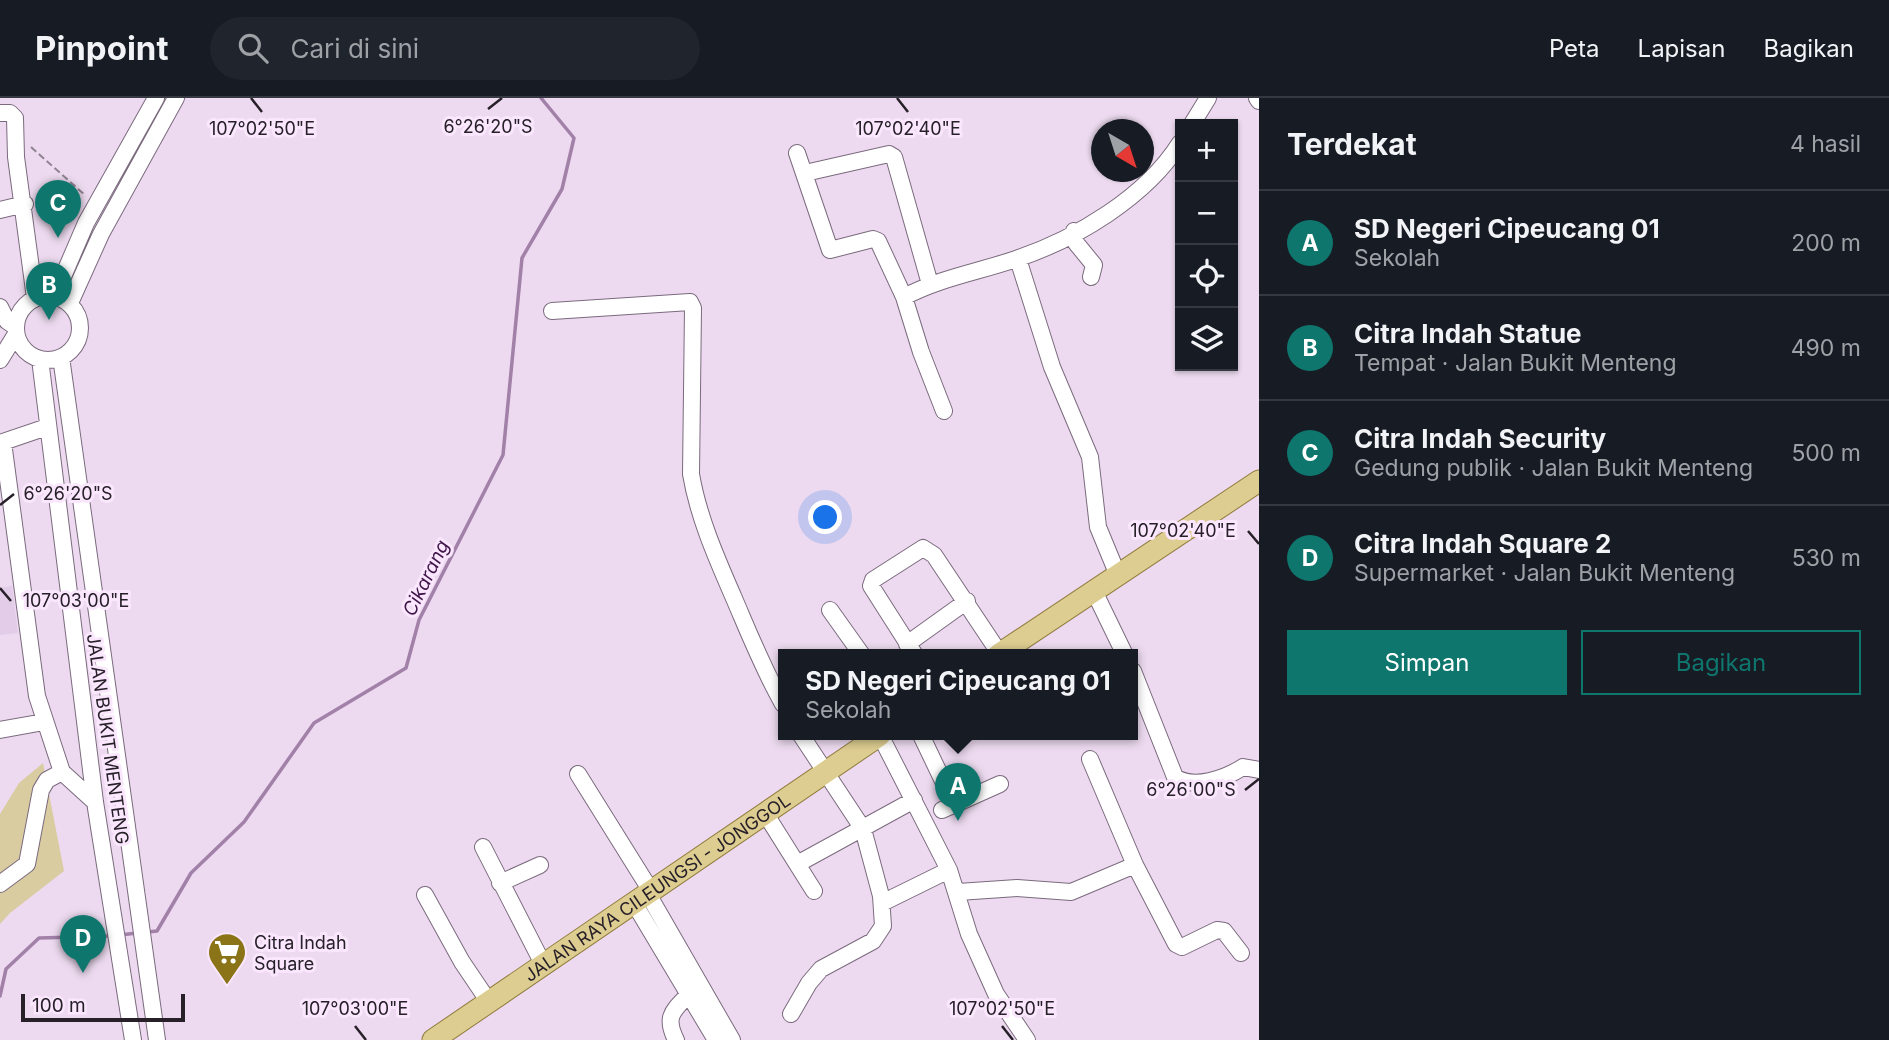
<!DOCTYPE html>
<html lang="id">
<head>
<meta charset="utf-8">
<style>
	:root { --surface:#171b24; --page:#20242c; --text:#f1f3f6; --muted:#9ea1a6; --line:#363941; --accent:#0f766e }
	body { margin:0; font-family:Inter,sans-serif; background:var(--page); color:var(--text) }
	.controls { position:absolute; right:21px; top:21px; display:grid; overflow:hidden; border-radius:0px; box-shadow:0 2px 5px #0004 }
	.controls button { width:63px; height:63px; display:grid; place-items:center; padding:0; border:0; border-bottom:2px solid var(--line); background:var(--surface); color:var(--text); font:35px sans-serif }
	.compass { position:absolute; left:1091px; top:21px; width:63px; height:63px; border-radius:50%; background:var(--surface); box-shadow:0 2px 5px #0004; rotate:141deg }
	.scale { position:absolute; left:21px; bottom:18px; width:164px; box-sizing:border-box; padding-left:7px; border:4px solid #272029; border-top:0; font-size:19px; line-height:24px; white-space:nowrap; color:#272029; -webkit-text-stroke:5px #fae7fe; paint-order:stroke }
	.you { position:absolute; left:826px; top:420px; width:24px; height:24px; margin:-18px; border:5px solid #fff; border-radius:50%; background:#1a73e8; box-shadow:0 0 0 10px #1a73e833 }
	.badge { display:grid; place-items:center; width:46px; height:46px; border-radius:50%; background:var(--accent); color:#fff; font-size:23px; font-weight:700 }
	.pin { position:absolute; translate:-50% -58px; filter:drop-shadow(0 2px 4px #0008) }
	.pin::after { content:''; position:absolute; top:37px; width:24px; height:21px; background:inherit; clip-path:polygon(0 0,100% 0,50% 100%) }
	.popup { position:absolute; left:778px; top:551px; width:360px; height:91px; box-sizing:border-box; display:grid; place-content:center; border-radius:0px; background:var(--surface); filter:drop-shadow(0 2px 5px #0005); font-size:23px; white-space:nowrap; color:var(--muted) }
	.popup b { font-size:26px; color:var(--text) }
	.popup::after { content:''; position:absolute; left:50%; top:100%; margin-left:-14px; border:14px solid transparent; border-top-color:var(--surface) }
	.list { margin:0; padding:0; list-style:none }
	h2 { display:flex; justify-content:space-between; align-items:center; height:91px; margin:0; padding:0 28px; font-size:30px }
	h2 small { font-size:23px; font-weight:400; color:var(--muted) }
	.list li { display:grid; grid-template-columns:46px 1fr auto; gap:21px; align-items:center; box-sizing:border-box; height:105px; padding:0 28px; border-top:2px solid var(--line) }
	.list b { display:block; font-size:26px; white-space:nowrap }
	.list p { margin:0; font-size:23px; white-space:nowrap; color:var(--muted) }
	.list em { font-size:23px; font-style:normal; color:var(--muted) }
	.actions { display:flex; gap:14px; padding:21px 28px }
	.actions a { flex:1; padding:16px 0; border:2px solid var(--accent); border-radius:0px; text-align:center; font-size:24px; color:var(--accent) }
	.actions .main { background:var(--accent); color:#fff }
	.icon { flex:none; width:38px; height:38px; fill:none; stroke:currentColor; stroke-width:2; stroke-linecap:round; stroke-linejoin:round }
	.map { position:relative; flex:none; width:1259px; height:942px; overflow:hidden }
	header { display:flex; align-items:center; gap:42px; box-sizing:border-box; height:98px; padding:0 35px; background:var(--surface); border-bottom:2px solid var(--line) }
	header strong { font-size:33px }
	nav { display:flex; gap:38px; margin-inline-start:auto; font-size:24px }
	.search { width:490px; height:63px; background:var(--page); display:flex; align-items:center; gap:18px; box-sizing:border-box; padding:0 24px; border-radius:38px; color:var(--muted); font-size:26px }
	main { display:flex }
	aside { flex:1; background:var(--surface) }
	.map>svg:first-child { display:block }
</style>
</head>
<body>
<header>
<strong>Pinpoint</strong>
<div class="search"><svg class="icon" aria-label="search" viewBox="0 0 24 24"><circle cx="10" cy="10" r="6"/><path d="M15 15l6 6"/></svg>Cari di sini</div>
<nav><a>Peta</a><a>Lapisan</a><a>Bagikan</a></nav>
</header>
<main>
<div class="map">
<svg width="1259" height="942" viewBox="0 0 1259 942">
	<rect width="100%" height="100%" fill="#eddaf0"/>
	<path fill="#e3cce8" d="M12,488L18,535L0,537V490Z"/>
	<path fill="#d8cca0" d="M43,665L64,773L10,815L0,826V716L19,685Z"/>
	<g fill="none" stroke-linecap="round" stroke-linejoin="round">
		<path stroke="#a281a9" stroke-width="3.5" d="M148,834L157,833L191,775L244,724L314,625L406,570L419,522L503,357L522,160L562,91L574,40L541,0
			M120,837L137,835
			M0,898L6,871L39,840L112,838"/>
		<defs>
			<path id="minor" d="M1257,0L1259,3
				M0,15H10L15,20L16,59L35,200
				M1192,26L1208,0
				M797,55L830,152L873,141L878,143L904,199
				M805,75L889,56L894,59L930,186
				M0,112L25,106
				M1074,133L1076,145L1094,167L1091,179
				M1018,161L1052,269L1090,359L1098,429L1117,475
				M55,197L86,125L156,0
				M16 230a32 32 0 1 1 64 0a32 32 0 1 1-64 0Z
				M70,205L101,136L176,0
				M0,209L7,223L16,229
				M552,213L690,204L693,210L691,376C698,418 716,459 733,498C749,535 763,571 783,606
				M61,259L157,942
				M40,261L95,704L133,942
				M0,262L16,236
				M944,313L921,254L904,199C940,180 978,174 1016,161C1076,141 1146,99 1180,45
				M3,344L37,598L62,674L95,704
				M0,345L47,329
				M1093,491L1125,557
				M830,512L862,557
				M907,546L967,503
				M915,557L871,488L873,482L923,450L934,457L1000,556
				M1133,573L1175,679C1194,692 1226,680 1243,669L1259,672
				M0,632L44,624
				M880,637L949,772L969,836L996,896L1027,942
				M921,637L954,706
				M1090,661L1135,767
				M578,676L651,793
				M942,712L1000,686
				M765,715L814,793
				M483,749L543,866
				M799,765L914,702
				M500,785L540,767
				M0,786L27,766L41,692L47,682L62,674
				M958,794L1017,790L1071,794L1135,767L1176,846L1182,849L1217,832L1224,833L1241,855
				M648,796L732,942
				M425,797L462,864L489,904
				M634,805L716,942
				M882,805L949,772
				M791,916L809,885L821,871L873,843L883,828L881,798L863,731L801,637
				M676,942C664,918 673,913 690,895"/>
			<g id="major">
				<path d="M998,557L1259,383"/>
				<path id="s1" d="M433,942L880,637"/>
			</g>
		</defs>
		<use href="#minor" stroke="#7b6a7e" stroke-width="18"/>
		<use href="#major" stroke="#8f7b3c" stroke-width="23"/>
		<path stroke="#908392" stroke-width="2" stroke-dasharray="7 3.5" stroke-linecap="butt" d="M31,49L86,98"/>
		<use href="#minor" stroke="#fff" stroke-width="16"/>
		<use href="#major" stroke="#ddcd91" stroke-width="21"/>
	</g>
	<path fill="none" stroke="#272029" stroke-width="2.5" d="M251,0L262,14M897,0L908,14M488,11L502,0M0,407L14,396M1248,433L1259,446M0,490L11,503M1245,692L1259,681M355,928L366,942M1002,928L1013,942"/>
	<defs>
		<symbol id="supermarket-pin" viewBox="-11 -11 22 30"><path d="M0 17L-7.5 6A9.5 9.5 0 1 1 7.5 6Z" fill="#8a7417" stroke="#fae7fe"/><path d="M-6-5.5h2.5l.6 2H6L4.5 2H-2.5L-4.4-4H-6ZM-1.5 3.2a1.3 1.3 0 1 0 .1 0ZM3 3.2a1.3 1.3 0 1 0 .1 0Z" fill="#fff"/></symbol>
	</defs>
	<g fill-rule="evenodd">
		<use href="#supermarket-pin" x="205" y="832" width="44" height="60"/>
	</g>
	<g text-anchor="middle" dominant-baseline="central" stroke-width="6" stroke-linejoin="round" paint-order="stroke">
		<g font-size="18" fill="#272029" stroke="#fae7fe">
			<text transform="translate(108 641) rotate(82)">JALAN BUKIT MENTENG</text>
			<text stroke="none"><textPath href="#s1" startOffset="271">JALAN RAYA CILEUNGSI - JONGGOL</textPath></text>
		</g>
		<g font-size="18" fill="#272029" stroke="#fae7fe" text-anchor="start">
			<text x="254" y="844">Citra Indah<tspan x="254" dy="21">Square</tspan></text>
		</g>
		<g font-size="19" font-style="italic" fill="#3f1548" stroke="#fae7fe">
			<text transform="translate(426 480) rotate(-64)">Cikarang</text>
		</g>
	</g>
	<g font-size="18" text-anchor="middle" fill="#272029" stroke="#fae7fe" stroke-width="6" stroke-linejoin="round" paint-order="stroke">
		<text x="488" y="35">6°26'20"S</text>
		<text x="908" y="37">107°02'40"E</text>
		<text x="262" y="37">107°02'50"E</text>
		<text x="68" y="402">6°26'20"S</text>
		<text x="1183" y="439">107°02'40"E</text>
		<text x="76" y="509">107°03'00"E</text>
		<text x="1191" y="698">6°26'00"S</text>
		<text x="355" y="917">107°03'00"E</text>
		<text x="1002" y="917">107°02'50"E</text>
	</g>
</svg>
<div class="controls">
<button>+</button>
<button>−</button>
<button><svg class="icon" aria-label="locate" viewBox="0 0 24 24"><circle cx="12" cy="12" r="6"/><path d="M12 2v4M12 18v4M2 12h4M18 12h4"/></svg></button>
<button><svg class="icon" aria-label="layers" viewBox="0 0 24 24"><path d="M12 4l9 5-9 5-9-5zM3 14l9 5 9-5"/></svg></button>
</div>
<svg class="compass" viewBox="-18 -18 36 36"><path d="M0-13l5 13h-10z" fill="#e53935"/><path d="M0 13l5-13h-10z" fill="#9ea1a6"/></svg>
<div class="scale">100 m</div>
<div class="you"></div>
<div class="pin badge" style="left:958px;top:723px">A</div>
<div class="popup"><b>SD Negeri Cipeucang 01</b>Sekolah</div>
<div class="pin badge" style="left:49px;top:222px">B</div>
<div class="pin badge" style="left:58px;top:140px">C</div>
<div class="pin badge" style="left:83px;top:875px">D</div>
</div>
<aside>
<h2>Terdekat<small>4 hasil</small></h2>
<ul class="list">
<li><span class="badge">A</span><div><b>SD Negeri Cipeucang 01</b><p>Sekolah</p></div><em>200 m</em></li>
<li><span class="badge">B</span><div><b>Citra Indah Statue</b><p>Tempat · Jalan Bukit Menteng</p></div><em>490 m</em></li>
<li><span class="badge">C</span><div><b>Citra Indah Security</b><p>Gedung publik · Jalan Bukit Menteng</p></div><em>500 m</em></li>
<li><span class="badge">D</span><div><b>Citra Indah Square 2</b><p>Supermarket · Jalan Bukit Menteng</p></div><em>530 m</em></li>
</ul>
<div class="actions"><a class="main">Simpan</a><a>Bagikan</a></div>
</aside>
</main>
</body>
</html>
